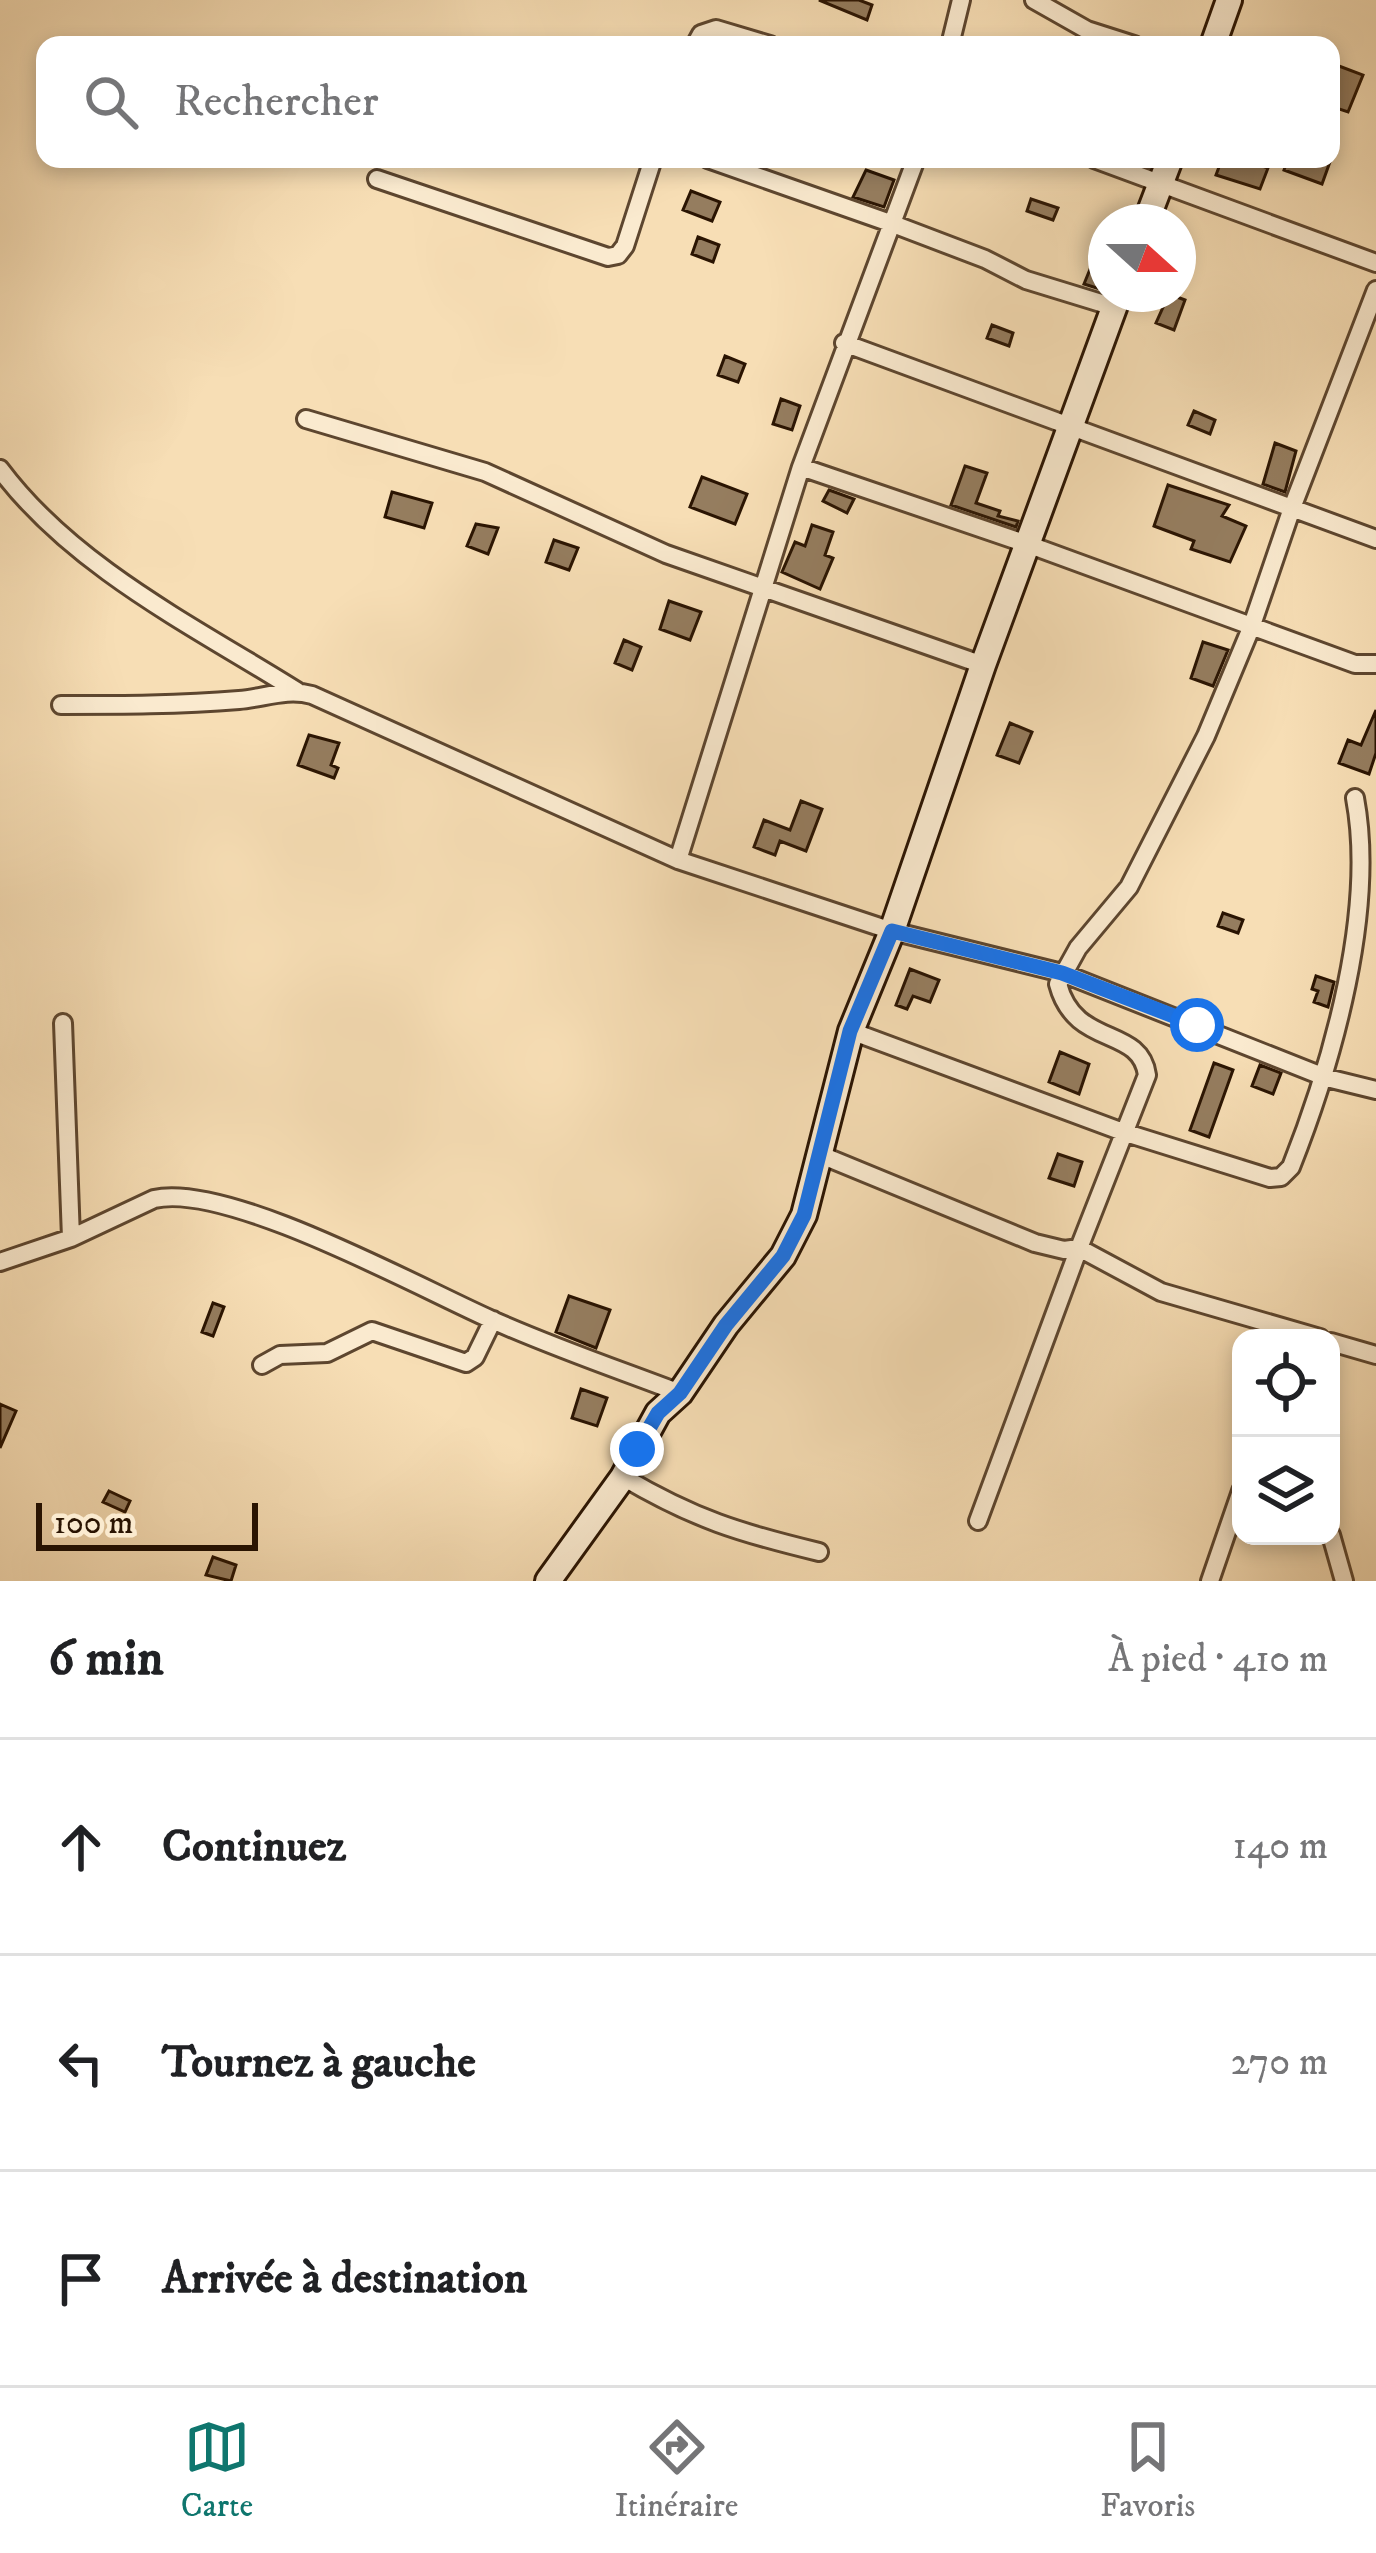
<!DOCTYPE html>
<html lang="fr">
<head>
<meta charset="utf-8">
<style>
	:root { --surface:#fff; --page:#f2f2f2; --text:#202124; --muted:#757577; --line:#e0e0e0; --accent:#0f766e }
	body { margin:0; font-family:"IM FELL DW Pica",serif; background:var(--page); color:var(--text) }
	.controls { position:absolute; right:36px; bottom:36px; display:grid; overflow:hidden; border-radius:24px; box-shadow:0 6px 18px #0003 }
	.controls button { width:108px; height:108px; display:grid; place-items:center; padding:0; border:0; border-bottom:3px solid var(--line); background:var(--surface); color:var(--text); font:60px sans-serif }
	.compass { position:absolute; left:1088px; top:204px; width:108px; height:108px; border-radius:50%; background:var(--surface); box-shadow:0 6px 18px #0003; rotate:111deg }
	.scale { position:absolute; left:36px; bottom:30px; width:222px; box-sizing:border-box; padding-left:12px; border:6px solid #2a1402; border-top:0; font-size:33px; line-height:42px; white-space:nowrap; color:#2a1402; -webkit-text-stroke:9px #faeacf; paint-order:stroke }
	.stop { position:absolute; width:36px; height:36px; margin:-27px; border:9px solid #1a73e8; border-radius:50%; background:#fff }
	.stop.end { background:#1a73e8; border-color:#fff; box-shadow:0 3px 12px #0008 }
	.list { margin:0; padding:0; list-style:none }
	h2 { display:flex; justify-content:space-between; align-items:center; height:156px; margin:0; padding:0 48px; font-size:51px }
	h2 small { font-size:39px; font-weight:400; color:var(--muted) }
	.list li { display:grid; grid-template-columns:78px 1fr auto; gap:36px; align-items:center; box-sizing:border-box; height:216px; padding:0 48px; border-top:3px solid var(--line) }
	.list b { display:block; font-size:45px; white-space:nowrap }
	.list em { font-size:39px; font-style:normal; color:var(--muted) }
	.icon { flex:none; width:66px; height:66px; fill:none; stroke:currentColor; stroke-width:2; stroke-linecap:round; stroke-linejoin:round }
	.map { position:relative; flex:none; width:1376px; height:1581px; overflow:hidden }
	.search { position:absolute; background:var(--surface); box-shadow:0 6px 18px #0003; left:36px; right:36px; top:36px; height:132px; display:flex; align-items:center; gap:30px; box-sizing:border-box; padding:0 42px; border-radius:24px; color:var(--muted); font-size:45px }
	.sheet { height:804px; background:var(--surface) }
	nav { display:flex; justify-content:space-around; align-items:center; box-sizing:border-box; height:168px; border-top:3px solid var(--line); background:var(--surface); font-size:33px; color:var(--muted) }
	nav a { display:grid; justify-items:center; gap:6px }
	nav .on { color:var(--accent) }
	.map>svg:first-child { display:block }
</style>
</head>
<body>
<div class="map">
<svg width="1376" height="1581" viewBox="0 0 1376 1581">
	<rect width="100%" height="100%" fill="#f7deb5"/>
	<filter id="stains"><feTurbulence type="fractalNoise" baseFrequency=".00167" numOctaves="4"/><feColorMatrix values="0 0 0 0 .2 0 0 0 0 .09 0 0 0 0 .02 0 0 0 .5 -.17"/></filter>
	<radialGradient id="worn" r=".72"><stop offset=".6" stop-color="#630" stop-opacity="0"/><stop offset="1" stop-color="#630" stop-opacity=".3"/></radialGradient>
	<path fill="#957d5f" stroke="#2a1402" stroke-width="3" d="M819,0H859L872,5L867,20Z
		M1331,63L1363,75L1348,112L1333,107Z
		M1222,159H1242L1268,168L1260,189L1216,175Z
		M1288,159H1331L1322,184L1284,170Z
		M866,170L894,180L884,207L853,197Z
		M691,191L720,202L712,221L683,210Z
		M1031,199L1058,208L1053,220L1027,211Z
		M1106,230V285L1103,290L1084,284Z
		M698,237L719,245L713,262L692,254Z
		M1169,294L1185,300L1174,330L1156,323Z
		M992,325L1013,333L1009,346L987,338Z
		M725,356L745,364L738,382L718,375Z
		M781,399L800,406L792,430L773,424Z
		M1194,411L1215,420L1210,434L1188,425Z
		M1275,443L1296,451L1285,492L1263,484Z
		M965,466L987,473L976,503L1000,511L998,516L1018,521L1016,527L951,505Z
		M702,477L747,494L735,524L690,507Z
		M1168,485L1229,505L1222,516L1246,526L1230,562L1191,549L1194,541L1154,526Z
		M829,490L854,499L847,513L823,501Z
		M392,492L432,503L424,528L385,517Z
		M476,524L498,528L488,554L467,546Z
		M812,525L833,532L825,555L833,558L820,589L782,572L795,542L805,546Z
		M554,540L578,548L569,570L546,562Z
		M669,601L701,612L690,640L660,629Z
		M624,640L641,647L632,670L615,663Z
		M1203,642L1228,650L1213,686L1191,678Z
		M1376,710V753L1369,774L1339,763L1348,740L1361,745Z
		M1010,723L1032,732L1019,763L997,755Z
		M309,735L339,743L331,765L338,768L334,778L298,765Z
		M801,801L822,809L806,851L780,841L775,855L754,847L764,820L790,830Z
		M1223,913L1243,920L1238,933L1218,926Z
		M910,969L939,980L930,1002L913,996L907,1009L896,1005Z
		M1316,976L1334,982L1328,1007L1314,1002L1318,991L1312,989Z
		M1060,1052L1089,1064L1079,1094L1049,1082Z
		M1214,1063L1233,1070L1209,1137L1190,1130Z
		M1260,1065L1281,1073L1273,1094L1252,1086Z
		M1058,1154L1082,1162L1074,1186L1049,1178Z
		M569,1296L610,1310L596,1348L556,1332Z
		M213,1303L224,1307L213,1336L202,1332Z
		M581,1389L607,1398L597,1426L572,1418Z
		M0,1404L16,1411L0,1448Z
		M109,1491L130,1501L125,1512L103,1502Z
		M213,1557L236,1565L231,1581L206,1575Z"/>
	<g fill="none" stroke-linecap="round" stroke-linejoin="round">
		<defs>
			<path id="street" d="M1034,0L1087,30L1134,45
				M695,45L701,34L716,29L770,45
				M950,45L961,0
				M708,159L893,224L985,259L1026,280L1114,307
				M1094,159L1376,263
				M377,179L608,257L618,255L625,246L653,159
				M844,343L1376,539
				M306,419L485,472L666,554L983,665
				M801,467L1027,544L1355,664H1376
				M0,469C73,567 195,627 297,691
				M61,705C121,705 179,705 239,700C264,698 287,688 312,695L678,860L892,931L1062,973L1327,1078L1376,1090
				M678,860L801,467L916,159
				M63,1023L71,1238
				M851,1031L1123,1132L1270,1178L1281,1177L1291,1167C1333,1061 1376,910 1355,798
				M821,1155L1035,1243L1064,1250L1079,1248L978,1521
				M0,1262L71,1238L154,1199C227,1182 418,1287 490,1319C552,1347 617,1369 680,1393
				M1320,1338L1161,1292L1079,1248L1147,1075C1140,1025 1075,1049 1058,984L1078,948L1129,887L1206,736L1251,628L1292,508L1376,290
				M1331,1342L1376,1355
				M262,1365L280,1355L327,1353L372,1331L466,1363L475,1357L493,1320
				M623,1477C694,1519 740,1533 819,1552
				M1331,1535L1344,1581
				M1210,1581L1241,1491"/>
			<path id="secondary" d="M1213,45L1229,0
				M1146,222L1170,159
				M548,1581L623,1477L658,1413L680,1393L726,1325L783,1256L804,1215L851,1031L892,931L983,665L1119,294"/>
		</defs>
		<use href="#street" stroke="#5d462f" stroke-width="22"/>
		<use href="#secondary" stroke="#2a1402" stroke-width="30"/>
		<use href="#street" stroke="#faeacf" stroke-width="16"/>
		<use href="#secondary" stroke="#faeacf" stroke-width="24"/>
	</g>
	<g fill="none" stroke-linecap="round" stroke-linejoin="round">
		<path stroke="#1a73e8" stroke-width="15" d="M637,1449L658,1413L680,1393L726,1325L783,1256L804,1215L850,1031L892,931L1062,973L1197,1025"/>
	</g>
	<rect width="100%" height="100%" filter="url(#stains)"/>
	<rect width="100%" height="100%" fill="url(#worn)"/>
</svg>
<div class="controls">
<button><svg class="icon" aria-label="locate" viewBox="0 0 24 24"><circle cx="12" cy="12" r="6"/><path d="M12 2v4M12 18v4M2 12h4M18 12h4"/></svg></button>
<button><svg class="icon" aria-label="layers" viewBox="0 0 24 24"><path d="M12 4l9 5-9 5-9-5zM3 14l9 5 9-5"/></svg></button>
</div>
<svg class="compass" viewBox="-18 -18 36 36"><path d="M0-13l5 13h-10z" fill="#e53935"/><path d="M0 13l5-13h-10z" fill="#757577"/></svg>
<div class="scale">100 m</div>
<div class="stop" style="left:1197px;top:1025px"></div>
<div class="stop end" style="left:637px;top:1449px"></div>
<div class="search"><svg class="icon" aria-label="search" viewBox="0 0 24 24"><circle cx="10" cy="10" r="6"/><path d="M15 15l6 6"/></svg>Rechercher</div>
</div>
<section class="sheet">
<h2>6 min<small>À pied · 410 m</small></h2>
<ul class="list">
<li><svg class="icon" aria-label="ahead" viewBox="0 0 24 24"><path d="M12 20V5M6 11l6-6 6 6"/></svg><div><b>Continuez</b></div><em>140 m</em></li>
<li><svg class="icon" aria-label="left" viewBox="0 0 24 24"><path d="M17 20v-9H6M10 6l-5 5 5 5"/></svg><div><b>Tournez à gauche</b></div><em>270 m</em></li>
<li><svg class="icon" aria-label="arrive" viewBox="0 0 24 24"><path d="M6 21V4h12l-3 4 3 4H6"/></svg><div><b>Arrivée à destination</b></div></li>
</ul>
</section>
<nav>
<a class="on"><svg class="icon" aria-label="map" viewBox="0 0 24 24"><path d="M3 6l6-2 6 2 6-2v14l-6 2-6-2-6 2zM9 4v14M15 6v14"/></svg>Carte</a>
<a><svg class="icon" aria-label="directions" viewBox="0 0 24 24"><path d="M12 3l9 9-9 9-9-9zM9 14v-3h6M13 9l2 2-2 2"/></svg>Itinéraire</a>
<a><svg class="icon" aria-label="saved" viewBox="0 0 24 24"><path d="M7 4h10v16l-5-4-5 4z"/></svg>Favoris</a>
</nav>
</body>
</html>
